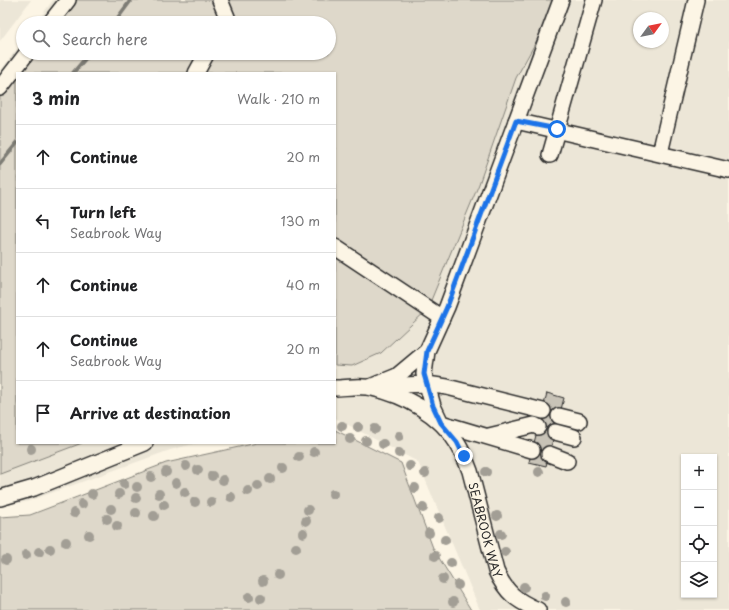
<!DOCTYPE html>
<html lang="en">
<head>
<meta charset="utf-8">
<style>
	:root { --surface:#fff; --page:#f2f2f2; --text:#202124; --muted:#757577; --line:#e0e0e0 }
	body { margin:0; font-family:"Playpen Sans",sans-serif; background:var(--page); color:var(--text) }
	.controls { position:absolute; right:12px; bottom:12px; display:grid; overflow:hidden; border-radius:0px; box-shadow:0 1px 3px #0004 }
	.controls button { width:36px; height:36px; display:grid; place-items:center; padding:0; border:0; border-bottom:1px solid var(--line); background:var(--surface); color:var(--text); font:20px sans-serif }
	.compass { position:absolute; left:633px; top:12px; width:36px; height:36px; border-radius:50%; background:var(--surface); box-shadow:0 1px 3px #0004; rotate:57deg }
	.stop { position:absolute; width:12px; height:12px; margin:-9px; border:3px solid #1a73e8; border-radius:50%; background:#fff }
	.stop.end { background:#1a73e8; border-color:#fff; box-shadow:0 1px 4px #0008 }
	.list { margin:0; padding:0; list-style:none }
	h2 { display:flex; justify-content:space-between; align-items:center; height:52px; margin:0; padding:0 16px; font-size:17px }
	h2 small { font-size:13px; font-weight:400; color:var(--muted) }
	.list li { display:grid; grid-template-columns:26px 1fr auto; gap:12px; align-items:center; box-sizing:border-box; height:64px; padding:0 16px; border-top:1px solid var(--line) }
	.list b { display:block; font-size:15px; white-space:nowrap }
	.list p { margin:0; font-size:13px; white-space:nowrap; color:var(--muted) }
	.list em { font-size:13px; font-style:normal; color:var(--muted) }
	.icon { flex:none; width:22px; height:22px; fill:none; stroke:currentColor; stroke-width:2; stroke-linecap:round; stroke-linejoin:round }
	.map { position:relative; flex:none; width:729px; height:610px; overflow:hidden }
	.search { position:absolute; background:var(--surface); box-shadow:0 1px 3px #0004; left:16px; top:16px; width:320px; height:44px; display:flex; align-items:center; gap:10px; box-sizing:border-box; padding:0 14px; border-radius:22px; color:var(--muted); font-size:15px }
	.panel { position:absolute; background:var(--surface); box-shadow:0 1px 3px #0004; left:16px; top:72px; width:320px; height:372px; border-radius:0px }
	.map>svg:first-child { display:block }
</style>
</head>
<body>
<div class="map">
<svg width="729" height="610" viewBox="0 0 729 610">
	<rect width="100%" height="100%" fill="#fcf5e5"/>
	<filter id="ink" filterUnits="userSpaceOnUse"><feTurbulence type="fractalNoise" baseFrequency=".025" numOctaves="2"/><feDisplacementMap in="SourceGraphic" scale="8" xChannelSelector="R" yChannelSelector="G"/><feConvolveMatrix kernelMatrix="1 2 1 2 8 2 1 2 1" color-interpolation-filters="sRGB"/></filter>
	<g filter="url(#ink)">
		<path fill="#ece6d7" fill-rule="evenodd" d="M0,0H31L0,41Z
			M53,0H729V610H480L418,462L335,418V73H17V443H197L170,450L26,502L0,505V72L23,40V53H329V23H36ZM639,18H663V42H639ZM684,457H714V595H684Z"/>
		<path fill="#ded8ca" stroke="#84827a" d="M73,0H559L516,78L479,184L427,310L381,353L352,366L335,365V73H18L33,53H329V23H56Z
			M17,74V443H82L0,474V96Z
			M335,430L401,463L433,548L471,610H0V517L30,515L166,463L257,443H335Z"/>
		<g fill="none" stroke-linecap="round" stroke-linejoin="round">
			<path stroke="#7d7b74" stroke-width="4" d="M114,23L131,0
				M73,73L90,53
				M0,164L17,143"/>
		</g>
		<path fill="#c8c3b7" stroke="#2b2b2b" d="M547,393L564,398L546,466L529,462Z"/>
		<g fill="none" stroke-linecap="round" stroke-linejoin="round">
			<defs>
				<g id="minor">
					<path d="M220,0L227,17L224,23"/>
					<path d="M50,23L68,0"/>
					<path d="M196,73L207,53"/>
					<path d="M0,88L27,53"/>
					<path d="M516,121L729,170"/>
					<path d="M660,153L696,0"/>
					<path d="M550,155L594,0"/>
					<path d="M335,247L442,318"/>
					<path d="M427,351L424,374L433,406L441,423L532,450"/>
					<path d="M381,386L427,384L447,387L543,411"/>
					<path d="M370,387L397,376L427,351L447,307L561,0"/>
					<path id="s1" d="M335,388C345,388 362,385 372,388C404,395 440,414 457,443C463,452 466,461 470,471L496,571C506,593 517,601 538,610"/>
					<path d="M559,416L579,421"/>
					<path d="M555,432L574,437"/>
					<path d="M489,436L534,425L538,427"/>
					<path d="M549,454L567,461"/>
					<path d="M0,498L34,488L145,443"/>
				</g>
			</defs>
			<use href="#minor" stroke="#2b2b2b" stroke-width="18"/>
			<use href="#minor" stroke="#fcf5e5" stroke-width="15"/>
		</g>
		<g fill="#a29e95">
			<circle cx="342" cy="426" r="5"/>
			<circle cx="358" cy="427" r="5"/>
			<circle cx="375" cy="429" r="5"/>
			<circle cx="399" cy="436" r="5"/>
			<circle cx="350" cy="439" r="5"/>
			<circle cx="366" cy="441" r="5"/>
			<circle cx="383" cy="444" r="5"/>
			<circle cx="31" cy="449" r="5"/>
			<circle cx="314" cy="452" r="5"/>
			<circle cx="399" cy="453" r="5"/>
			<circle cx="299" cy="457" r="5"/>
			<circle cx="186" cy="466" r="5"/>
			<circle cx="410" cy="466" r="5"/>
			<circle cx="283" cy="468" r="5"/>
			<circle cx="198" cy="470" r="5"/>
			<circle cx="166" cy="472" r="5"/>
			<circle cx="486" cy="472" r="5"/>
			<circle cx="539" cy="472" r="5"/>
			<circle cx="425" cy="473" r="5"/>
			<circle cx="212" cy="476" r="5"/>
			<circle cx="151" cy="477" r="5"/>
			<circle cx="270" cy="479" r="5"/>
			<circle cx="223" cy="480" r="5"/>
			<circle cx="176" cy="483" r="5"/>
			<circle cx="124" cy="484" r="5"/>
			<circle cx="258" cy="486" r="5"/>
			<circle cx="137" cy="487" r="5"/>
			<circle cx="415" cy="488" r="5"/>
			<circle cx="248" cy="491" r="5"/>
			<circle cx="185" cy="492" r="5"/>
			<circle cx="92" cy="494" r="5"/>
			<circle cx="119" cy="494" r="5"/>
			<circle cx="159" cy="494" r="5"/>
			<circle cx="333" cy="494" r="5"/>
			<circle cx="231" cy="497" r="5"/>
			<circle cx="136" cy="498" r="5"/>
			<circle cx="195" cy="502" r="5"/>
			<circle cx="211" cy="502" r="5"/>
			<circle cx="82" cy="504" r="5"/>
			<circle cx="164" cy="505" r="5"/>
			<circle cx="423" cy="508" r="5"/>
			<circle cx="111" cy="509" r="5"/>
			<circle cx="308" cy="510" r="5"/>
			<circle cx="74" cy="513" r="5"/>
			<circle cx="136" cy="513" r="5"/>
			<circle cx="154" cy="516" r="5"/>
			<circle cx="497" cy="516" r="5"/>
			<circle cx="439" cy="518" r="5"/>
			<circle cx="107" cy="519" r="5"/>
			<circle cx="306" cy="521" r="5"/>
			<circle cx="117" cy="526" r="5"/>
			<circle cx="303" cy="533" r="5"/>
			<circle cx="429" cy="533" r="5"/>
			<circle cx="501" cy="534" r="5"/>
			<circle cx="89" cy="535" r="5"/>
			<circle cx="445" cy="540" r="5"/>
			<circle cx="66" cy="542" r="5"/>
			<circle cx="296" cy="548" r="5"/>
			<circle cx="50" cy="549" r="5"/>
			<circle cx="39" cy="552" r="5"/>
			<circle cx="505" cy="552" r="5"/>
			<circle cx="26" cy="555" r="5"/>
			<circle cx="435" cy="556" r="5"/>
			<circle cx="6" cy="560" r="5"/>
			<circle cx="451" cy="563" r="5"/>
			<circle cx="278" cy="575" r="5"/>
			<circle cx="443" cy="579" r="5"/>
			<circle cx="263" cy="581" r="5"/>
			<circle cx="458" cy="585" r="5"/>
			<circle cx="524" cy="587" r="5"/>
			<circle cx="545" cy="596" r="5"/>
			<circle cx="249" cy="597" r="5"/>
			<circle cx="261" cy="598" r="5"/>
			<circle cx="453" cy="602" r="5"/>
			<circle cx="566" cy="602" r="5"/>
		</g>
	</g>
	<g fill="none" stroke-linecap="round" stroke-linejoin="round" filter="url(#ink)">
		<path stroke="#1a73e8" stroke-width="5" d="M464,456L457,442L441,423L433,406L424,374L427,351L447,307L516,121L557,129"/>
	</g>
	<g text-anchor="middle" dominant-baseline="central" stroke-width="3" stroke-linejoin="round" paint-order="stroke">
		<g font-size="12" fill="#2b2b2b" stroke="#fcf5e5">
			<text stroke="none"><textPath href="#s1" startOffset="233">SEABROOK WAY</textPath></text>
		</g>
	</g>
</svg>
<div class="controls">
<button>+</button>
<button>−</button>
<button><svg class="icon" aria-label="locate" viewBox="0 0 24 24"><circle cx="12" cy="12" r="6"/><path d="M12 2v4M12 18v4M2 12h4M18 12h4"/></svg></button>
<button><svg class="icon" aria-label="layers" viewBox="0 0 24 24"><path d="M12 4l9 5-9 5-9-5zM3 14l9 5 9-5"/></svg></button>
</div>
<svg class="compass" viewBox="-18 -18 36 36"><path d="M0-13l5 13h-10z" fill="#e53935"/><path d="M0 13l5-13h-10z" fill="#757577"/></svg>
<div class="stop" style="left:557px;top:129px"></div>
<div class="stop end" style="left:464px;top:456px"></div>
<div class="search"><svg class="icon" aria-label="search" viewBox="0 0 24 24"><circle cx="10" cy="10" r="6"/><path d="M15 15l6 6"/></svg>Search here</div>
<section class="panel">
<h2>3 min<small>Walk · 210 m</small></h2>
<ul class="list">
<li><svg class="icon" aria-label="ahead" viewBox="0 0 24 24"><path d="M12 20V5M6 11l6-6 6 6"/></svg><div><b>Continue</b></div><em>20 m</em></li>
<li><svg class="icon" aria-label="left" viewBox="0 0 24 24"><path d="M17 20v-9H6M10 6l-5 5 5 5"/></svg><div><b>Turn left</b><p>Seabrook Way</p></div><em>130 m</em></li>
<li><svg class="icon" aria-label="ahead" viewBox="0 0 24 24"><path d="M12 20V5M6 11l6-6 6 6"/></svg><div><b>Continue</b></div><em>40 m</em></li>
<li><svg class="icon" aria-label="ahead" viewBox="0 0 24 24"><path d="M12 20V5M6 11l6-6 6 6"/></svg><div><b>Continue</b><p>Seabrook Way</p></div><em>20 m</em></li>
<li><svg class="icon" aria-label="arrive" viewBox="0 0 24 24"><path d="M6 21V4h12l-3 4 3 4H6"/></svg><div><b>Arrive at destination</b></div></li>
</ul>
</section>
</div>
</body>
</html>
